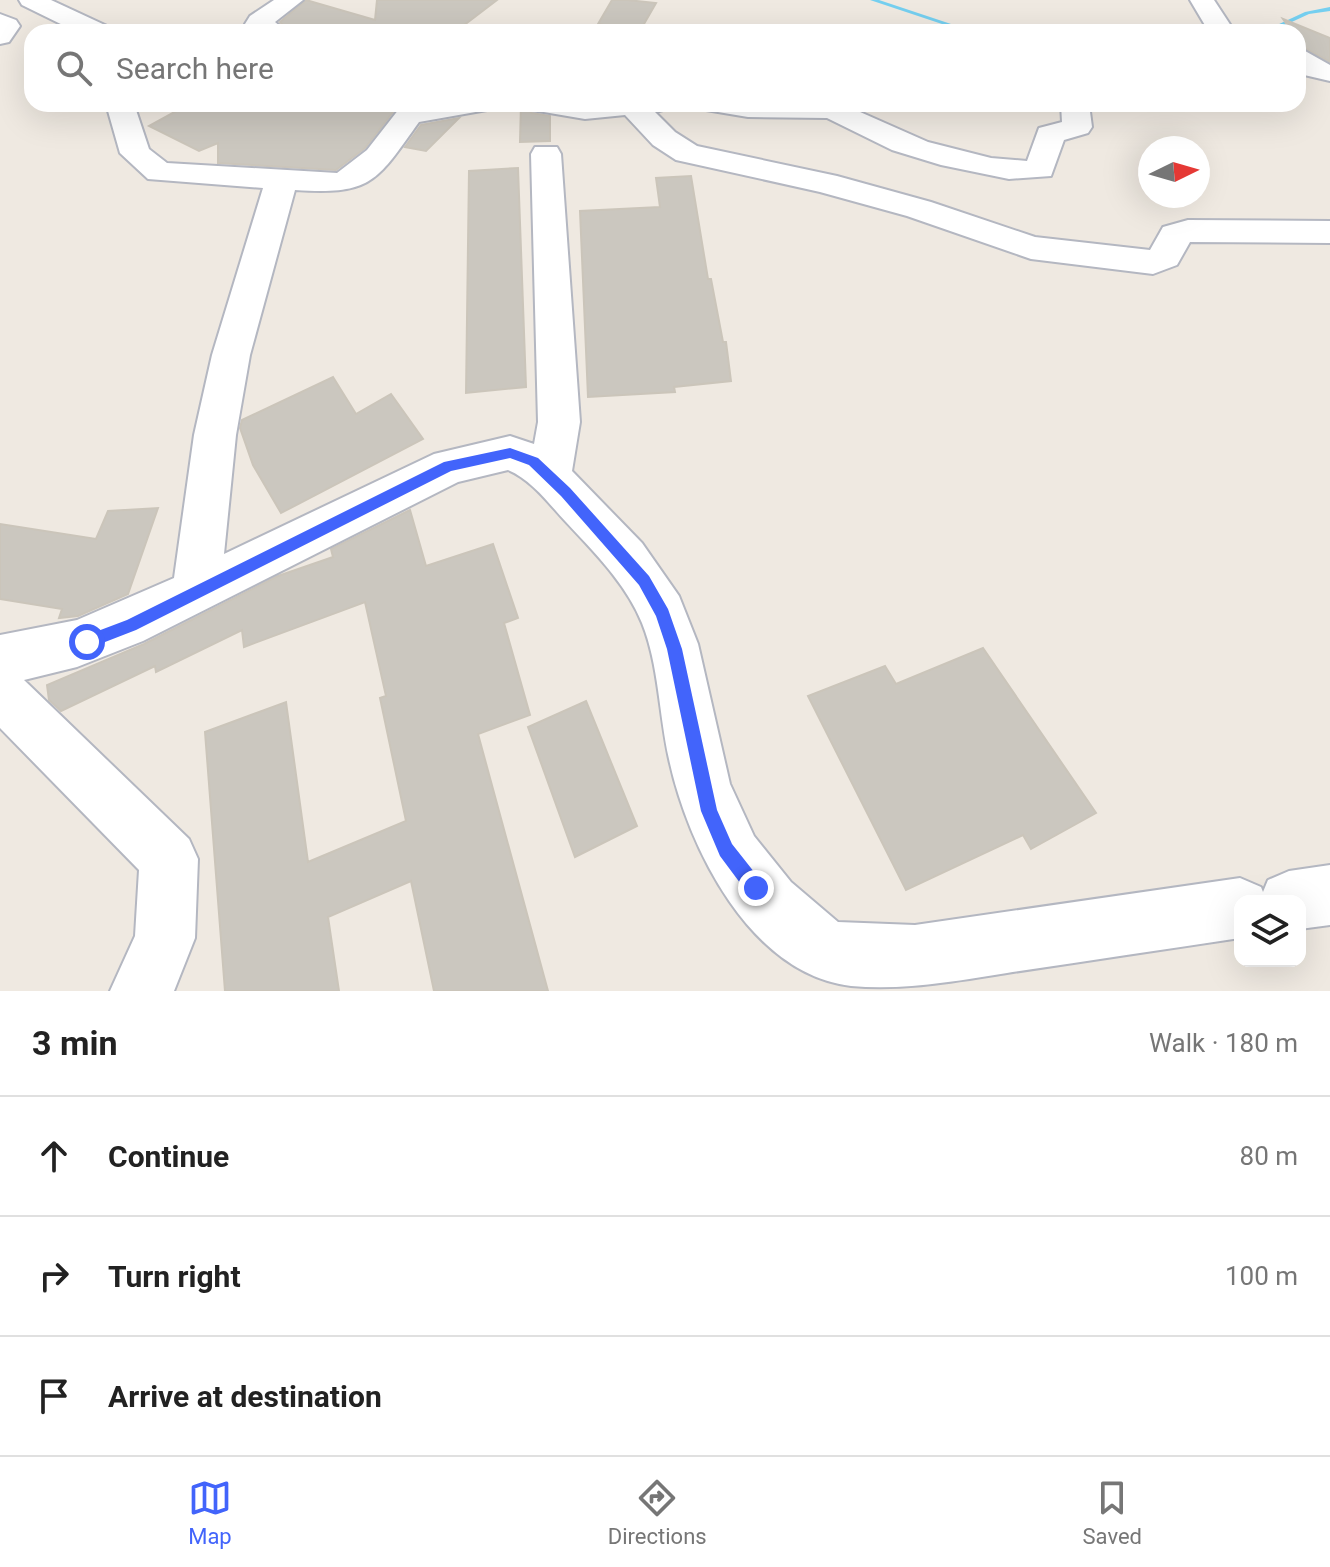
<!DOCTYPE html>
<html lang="en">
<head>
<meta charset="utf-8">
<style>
	:root { --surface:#fff; --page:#f2f2f2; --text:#222; --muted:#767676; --line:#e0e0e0; --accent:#4264fb }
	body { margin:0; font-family:Roboto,sans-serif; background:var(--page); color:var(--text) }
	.controls { position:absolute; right:24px; bottom:24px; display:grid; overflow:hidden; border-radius:16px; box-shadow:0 8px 32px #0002 }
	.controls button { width:72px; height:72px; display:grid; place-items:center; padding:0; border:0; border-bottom:2px solid var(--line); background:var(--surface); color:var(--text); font:40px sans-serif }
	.compass { position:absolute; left:1138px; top:136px; width:72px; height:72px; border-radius:50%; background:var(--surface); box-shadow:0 8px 32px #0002; rotate:85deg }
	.stop { position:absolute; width:24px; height:24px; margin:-18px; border:6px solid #4264fb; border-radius:50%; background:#fff }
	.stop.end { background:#4264fb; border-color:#fff; box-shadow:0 2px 8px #0008 }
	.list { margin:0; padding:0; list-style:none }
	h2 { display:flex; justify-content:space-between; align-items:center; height:104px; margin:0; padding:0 32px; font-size:34px }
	h2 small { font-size:26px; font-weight:400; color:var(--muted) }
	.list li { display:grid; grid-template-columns:52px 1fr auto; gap:24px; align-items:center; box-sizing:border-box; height:120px; padding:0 32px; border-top:2px solid var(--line) }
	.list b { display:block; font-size:30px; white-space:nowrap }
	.list em { font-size:26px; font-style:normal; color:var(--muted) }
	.icon { flex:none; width:44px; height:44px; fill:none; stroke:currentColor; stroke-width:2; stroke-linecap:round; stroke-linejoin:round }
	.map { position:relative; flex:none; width:1330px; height:991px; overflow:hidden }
	.search { position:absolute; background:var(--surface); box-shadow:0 8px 32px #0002; left:24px; right:24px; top:24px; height:88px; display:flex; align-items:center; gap:20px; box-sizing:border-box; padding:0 28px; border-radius:24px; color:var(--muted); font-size:30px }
	.sheet { height:464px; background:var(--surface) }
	nav { display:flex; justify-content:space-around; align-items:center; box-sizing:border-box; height:112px; border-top:2px solid var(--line); background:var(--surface); font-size:22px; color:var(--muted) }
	nav a { display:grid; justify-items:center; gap:4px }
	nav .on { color:var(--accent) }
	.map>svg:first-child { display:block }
</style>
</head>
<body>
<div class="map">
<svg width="1330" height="991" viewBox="0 0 1330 991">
	<rect width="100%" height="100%" fill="#efe9e1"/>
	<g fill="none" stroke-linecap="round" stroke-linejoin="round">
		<path fill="#75cff0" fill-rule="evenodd" d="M870,0H879L975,32H966Z
			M1330,7V11L1309,14L1270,32H1262L1305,12Z"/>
	</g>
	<path fill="#cbc7bf" stroke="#cbc5ba" stroke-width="2" d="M306,0L375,20L377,0H497L455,32H290L280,22Z
		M612,0H627L656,3L640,31L598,24Z
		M1283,19L1330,38V62L1301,46L1298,32H1292Z
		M189,104H408L397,107L365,148L336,170L218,163V143L199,151L149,126Z
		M521,104L532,113L550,116V141L520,142Z
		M459,118L426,151L405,147L421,125Z
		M518,168L526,387L466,393L469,171Z
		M691,176L708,279H711L723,342H726L731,381L674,387L675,392L588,397L580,211L660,207L656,178Z
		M333,377L356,414L391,394L423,439L281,513L253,465L240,428L242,420Z
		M158,508L128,594L78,616L59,618L62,609L0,599V524L96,539L108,511Z
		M410,510L426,566L493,544L518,618L504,623L530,715L478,734L548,991H434L411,881L328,917L339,991H225L205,732L286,702L308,862L406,821L380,698L386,696L365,602L244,647L242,630L156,672L155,666L61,711L49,700L47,685L144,644L278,576L333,557L331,549Z
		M983,648L1096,813L1031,849L1023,835L906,890L808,696L885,666L896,684Z
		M586,701L637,826L575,857L528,727Z"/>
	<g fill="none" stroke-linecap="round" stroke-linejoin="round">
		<defs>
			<path id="minor" d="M19,0H51L107,26L111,32H77L22,5Z
				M274,0H303L275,22L287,32L249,29L245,24L250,16Z
				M1190,0H1214L1235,32H1209Z
				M0,14L16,20L20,26L9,42L0,44Z
				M1298,47L1330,65V81L1300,74Z
				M106,104H134L149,149L167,163L337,173L367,150L399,109L423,104H491L487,110L419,122C376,182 372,195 295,190L250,355L236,435L224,554L434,454L510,436L534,444L538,422L531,154L535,147H557L561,154L580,422L572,471L642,543L679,596L698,644L730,784L754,836L791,882L838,922L915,925L1240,878L1261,887L1263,892L1268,880L1289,871L1330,865V925L1300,929V901H1240V938C1162,950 1085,961 1007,973C956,981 903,991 851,986C750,974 688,847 669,759C659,715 659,665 642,623C627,585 594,552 566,522C549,504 532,480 508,470L458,482L143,641L77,667L24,680L189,839L198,859L195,938L174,991H110L135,936L139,870L0,728V635L77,620L174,578L194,435L212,355L263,188L148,179L120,153Z
				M528,104H667L663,110L655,112L675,132L697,146L837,176L931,202L1035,237L1150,250L1163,227L1188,220L1330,221V243L1190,242L1177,265L1153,274L1031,259L907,216L820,192L676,160L653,145L625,115L585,119L532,110Z
				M702,104H842L928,142L991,158L1027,161L1039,128L1062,122L1061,104H1089L1092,127L1088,133L1064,140L1051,176L1009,179L941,165L892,150L827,118L748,117L706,110Z"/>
		</defs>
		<use href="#minor" stroke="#b4b7c1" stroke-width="4"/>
		<use href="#minor" fill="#fff" fill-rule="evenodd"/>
	</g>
	<path fill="#4264fb" d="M510,448L538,458L570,488L649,576L668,609L682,649L717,810L732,844L762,882V895H749L720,856L701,811L667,649L656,616L639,585L561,496L529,465L510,458L451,471L136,630L87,649L82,646V637L127,620L444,462Z"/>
</svg>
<div class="controls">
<button><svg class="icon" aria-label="layers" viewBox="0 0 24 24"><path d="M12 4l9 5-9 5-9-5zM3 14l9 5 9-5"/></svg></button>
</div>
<svg class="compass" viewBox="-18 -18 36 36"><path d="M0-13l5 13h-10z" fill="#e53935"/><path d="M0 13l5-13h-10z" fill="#767676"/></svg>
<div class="stop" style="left:87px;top:642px"></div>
<div class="stop end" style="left:756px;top:888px"></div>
<div class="search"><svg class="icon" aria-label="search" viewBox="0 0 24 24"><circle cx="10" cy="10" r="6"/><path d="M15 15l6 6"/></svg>Search here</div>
</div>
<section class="sheet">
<h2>3 min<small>Walk · 180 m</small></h2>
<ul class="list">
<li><svg class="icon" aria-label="ahead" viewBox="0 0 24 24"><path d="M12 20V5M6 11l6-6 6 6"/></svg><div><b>Continue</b></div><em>80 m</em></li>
<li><svg class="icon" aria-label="right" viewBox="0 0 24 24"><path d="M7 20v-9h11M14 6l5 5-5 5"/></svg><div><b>Turn right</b></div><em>100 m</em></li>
<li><svg class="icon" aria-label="arrive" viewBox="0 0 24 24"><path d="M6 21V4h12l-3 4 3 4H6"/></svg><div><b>Arrive at destination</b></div></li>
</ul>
</section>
<nav>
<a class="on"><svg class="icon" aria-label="map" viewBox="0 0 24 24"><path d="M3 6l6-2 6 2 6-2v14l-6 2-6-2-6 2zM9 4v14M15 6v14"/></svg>Map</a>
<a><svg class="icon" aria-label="directions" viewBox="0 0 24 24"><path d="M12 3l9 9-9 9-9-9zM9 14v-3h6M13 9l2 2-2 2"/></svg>Directions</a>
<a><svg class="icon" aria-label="saved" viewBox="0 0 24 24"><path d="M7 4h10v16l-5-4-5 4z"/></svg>Saved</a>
</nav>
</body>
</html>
